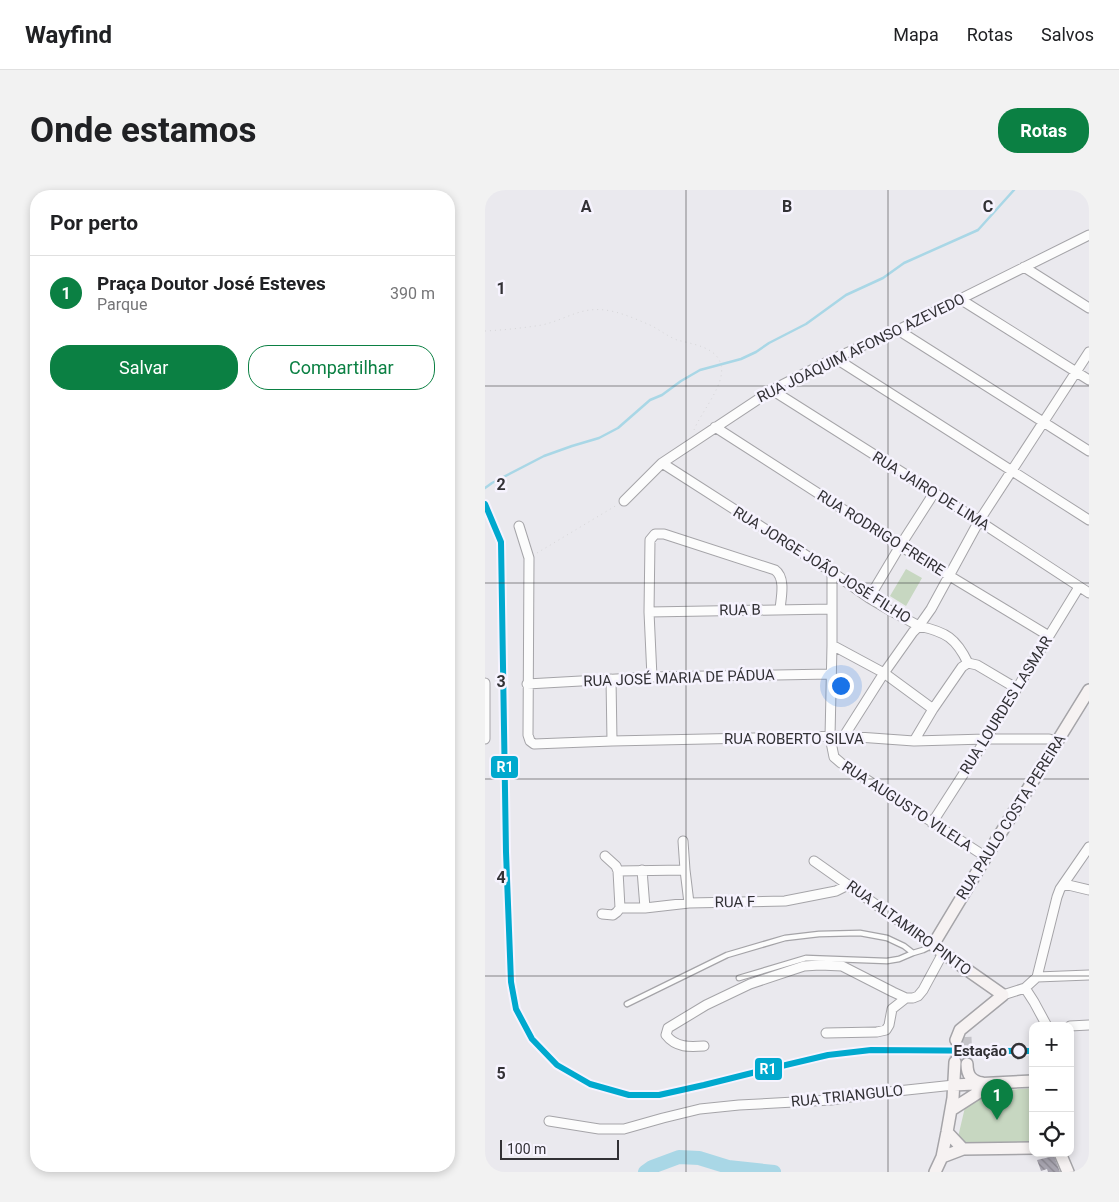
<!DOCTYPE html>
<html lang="pt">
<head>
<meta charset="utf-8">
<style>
	:root { --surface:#fff; --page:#f2f2f2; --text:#202124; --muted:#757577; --line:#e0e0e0; --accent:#0b8043 }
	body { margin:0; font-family:Roboto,sans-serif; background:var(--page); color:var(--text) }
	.controls { position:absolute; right:15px; bottom:15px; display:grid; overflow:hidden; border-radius:10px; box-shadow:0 2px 8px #0003 }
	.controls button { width:45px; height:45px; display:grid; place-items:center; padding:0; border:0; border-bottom:1px solid var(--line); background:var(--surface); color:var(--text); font:25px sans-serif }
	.scale { position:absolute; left:15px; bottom:12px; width:119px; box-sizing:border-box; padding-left:5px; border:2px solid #323135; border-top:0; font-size:14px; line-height:18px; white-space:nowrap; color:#323135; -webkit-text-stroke:4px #f6f3fe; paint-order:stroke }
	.you { position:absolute; left:355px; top:495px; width:18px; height:18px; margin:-12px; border:4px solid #fff; border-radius:50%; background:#1a73e8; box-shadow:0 0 0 8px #1a73e833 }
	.badge { display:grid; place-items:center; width:32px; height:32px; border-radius:50%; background:var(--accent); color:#fff; font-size:16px; font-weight:700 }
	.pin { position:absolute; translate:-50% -41px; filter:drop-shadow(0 1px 2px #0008) }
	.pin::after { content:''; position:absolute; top:26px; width:18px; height:15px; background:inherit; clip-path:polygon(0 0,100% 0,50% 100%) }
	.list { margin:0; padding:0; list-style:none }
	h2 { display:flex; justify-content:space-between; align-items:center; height:65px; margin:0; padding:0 20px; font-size:21px }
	h2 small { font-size:16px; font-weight:400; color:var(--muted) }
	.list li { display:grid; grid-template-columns:32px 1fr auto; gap:15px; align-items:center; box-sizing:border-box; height:75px; padding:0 20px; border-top:1px solid var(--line) }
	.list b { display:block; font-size:19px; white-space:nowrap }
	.list p { margin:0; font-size:16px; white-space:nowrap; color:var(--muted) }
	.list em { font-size:16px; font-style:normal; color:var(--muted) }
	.actions { display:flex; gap:10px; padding:15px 20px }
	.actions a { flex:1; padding:11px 0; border:1px solid var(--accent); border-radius:20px; text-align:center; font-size:18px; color:var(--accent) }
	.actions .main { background:var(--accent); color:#fff }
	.icon { flex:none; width:28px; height:28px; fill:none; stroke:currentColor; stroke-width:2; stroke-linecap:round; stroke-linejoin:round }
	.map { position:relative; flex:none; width:604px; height:982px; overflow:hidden; border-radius:20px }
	header { display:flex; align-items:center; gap:30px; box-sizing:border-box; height:70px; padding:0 25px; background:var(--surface); border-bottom:1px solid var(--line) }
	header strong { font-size:24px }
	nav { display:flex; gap:28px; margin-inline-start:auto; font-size:18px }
	.intro { display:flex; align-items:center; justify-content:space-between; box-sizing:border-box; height:120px; padding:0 30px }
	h1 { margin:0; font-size:35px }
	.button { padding:12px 22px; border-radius:20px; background:var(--accent); color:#fff; font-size:18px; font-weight:700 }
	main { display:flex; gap:30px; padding:0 30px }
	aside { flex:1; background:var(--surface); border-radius:20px; box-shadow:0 2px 8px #0003 }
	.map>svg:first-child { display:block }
</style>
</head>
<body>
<header>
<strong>Wayfind</strong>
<nav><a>Mapa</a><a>Rotas</a><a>Salvos</a></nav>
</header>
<div class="intro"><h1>Onde estamos</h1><a class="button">Rotas</a></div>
<main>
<aside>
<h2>Por perto<small></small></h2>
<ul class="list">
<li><span class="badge">1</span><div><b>Praça Doutor José Esteves</b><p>Parque</p></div><em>390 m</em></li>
</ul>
<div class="actions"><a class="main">Salvar</a><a>Compartilhar</a></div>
</aside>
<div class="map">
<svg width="604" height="982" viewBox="0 0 604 982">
	<defs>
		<pattern id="building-back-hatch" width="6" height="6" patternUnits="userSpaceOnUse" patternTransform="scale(1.25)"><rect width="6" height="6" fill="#a7a4af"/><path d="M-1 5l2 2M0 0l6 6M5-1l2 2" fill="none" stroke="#89868f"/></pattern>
	</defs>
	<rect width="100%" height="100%" fill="#eae9ee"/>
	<path fill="#c7d7c1" d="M421,379L437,388L421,416L405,406Z
		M548,898V953L484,957L473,947L481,913L495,902Z"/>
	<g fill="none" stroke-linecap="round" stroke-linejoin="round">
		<path stroke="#a9d7e6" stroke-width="2.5" d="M0,298L7,293L59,266L87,256L114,248L133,238L165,210L177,205L196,191L215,180L256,169L271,162L284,153L321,134L361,105L398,88L419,73L493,40L529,0"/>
		<path stroke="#a9d7e6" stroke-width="14" d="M160,982L167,977L194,967L214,968L243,977L289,982"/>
	</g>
	<path fill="url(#building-back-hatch)" d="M569,966L575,982H563L562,979L556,981L552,970Z"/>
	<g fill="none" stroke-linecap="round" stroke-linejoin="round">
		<path stroke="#c5c4c9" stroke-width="11" stroke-dasharray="11 5.5" stroke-linecap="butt" d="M481,847L482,874
			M470,872L471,850"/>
		<defs>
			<path id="lane" d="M254,788L321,768L402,771L414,769L428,763
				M142,814L242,765L300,748L334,744L375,743L402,748L419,756L428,763L438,760L448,755"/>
			<path id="street" d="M539,77L604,118
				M475,109L604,190
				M413,140L604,261
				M350,168L604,330
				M287,200L494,331L604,403
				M230,237L415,356L564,446
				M177,273L347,382L384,408L406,421L434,436L428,442L399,483L359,546
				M139,311L177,273L287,200L350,168L413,140L604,45
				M34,336L44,368L43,545L45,551L49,554L127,551L359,546L429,551L501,549H564L572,552
				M347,382V455L345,547L349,567L356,573L501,667
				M384,408L415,356L449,303
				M164,422L347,419
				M347,455L399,483L448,519
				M483,473C471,448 461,442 434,436L446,419L494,331L604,162
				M483,473L492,475L531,498
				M167,487L164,422L165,350L170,344H179L290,380C301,388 296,408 295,419
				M126,489L127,551
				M0,493V549
				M42,494L167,487L346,484
				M429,551L448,519L477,477L483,473
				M447,633L501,549L594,397
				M198,651L200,680L204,713
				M329,671L448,755
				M157,680L160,718
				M133,681L200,680
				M579,694L604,700
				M135,718H160L204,713L300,711L351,701L363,695
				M117,724L128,725L132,722L135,718L133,681L131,676L120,666
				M552,787L604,785
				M540,798L549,812L562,836
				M518,805L540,798L552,787L572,707L575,699L604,657
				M585,836L604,835
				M341,843L392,842L401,840L404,835L407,819L421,808
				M219,856C205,857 191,858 181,845L183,838L221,815L265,794L319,776L335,775L357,776L408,802L421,808H428L433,806L438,800L458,763
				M64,931L114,939H139L178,928L215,919L254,915L346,910L384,904L469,895"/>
			<path id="secondary" d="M471,850L475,840L518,805L458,763L448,755L501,667L604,500
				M482,874C482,885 486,891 497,893
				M469,895L548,891
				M466,920L505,895
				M462,942L478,959
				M575,963L583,982
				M457,967L478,959L548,958
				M450,982L457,967L462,942L468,908L470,872"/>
		</defs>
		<use href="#lane" stroke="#a5a4a8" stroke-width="7"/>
		<use href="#street" stroke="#a5a4a8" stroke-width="11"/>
		<use href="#secondary" stroke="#a5a4a8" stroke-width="14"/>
		<path stroke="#d6d6d8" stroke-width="1" stroke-dasharray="1 4" stroke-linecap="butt" d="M0,141C19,140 38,138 57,135C83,129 97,115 126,121C140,124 153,130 165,135C175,140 182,146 192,150C207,154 232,157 236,175C241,194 216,222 209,240
			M52,363L132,315"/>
		<use href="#lane" stroke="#fcfcfc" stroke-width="4.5"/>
		<use href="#street" stroke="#fcfcfc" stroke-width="9"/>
		<use href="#secondary" stroke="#f6f2f2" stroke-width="11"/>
		<defs>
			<path id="rail-1" d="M0,314L16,352L21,662L26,792L31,819L47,849L72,875L105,894L144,905H174L219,895L271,882L343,865L386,860L548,861"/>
		</defs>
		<use href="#rail-1" stroke="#f6f3fe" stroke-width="10"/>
		<use href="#rail-1" stroke="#00a9ce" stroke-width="6"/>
	</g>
	<path fill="none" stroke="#323135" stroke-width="1" stroke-opacity="0.55" d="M201,0V982M403,0V982M0,196H604M0,393H604M0,589H604M0,786H604"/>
	<circle fill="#f6f3fe" stroke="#323135" stroke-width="2.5" cx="534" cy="861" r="7"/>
	<g text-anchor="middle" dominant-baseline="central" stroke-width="5" stroke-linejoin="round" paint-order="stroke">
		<g font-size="15" fill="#323135" stroke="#f6f3fe">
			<text transform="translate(376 158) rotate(-26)">RUA JOAQUIM AFONSO AZEVEDO</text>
			<text transform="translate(446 301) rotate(32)">RUA JAIRO DE LIMA</text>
			<text transform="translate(396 343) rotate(32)">RUA RODRIGO FREIRE</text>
			<text transform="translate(337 375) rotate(32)">RUA JORGE JOÃO JOSÉ FILHO</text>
			<text transform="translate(255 420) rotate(-1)">RUA B</text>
			<text transform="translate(194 488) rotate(-2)">RUA JOSÉ MARIA DE PÁDUA</text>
			<text transform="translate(521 515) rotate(-58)">RUA LOURDES LASMAR</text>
			<text x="309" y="549">RUA ROBERTO SILVA</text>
			<text transform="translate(422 616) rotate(33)">RUA AUGUSTO VILELA</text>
			<text transform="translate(526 627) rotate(-58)">RUA PAULO COSTA PEREIRA</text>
			<text transform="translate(250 712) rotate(-1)">RUA F</text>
			<text transform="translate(424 738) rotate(36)">RUA ALTAMIRO PINTO</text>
			<text transform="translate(362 906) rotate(-6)">RUA TRIANGULO</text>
		</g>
		<g font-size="15" font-weight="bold" fill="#323135" stroke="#f6f3fe" text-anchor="end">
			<text x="522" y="861">Estação</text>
		</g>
	</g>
	<g font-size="16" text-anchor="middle" font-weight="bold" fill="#323135" stroke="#f6f3fe" stroke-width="5" stroke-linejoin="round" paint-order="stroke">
		<text x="101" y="22">A</text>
		<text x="302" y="22">B</text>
		<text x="503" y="22">C</text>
		<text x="16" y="104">1</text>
		<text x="16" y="300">2</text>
		<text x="16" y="497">3</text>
		<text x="16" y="693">4</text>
		<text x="16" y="889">5</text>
	</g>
	<g stroke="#f6f3fe" stroke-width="2">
		<rect x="5" y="565" width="29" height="24" rx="5" fill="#00a9ce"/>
		<rect x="269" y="867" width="29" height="24" rx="5" fill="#00a9ce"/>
	</g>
	<g font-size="14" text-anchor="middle" font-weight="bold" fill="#fff">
		<text x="20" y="582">R1</text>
		<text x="283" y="884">R1</text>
	</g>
</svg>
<div class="controls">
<button>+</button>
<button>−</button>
<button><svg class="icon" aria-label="locate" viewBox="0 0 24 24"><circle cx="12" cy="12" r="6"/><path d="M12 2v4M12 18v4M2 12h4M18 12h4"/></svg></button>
</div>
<div class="scale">100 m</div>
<div class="you"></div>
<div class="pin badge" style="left:512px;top:930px">1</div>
</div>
</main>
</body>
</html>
